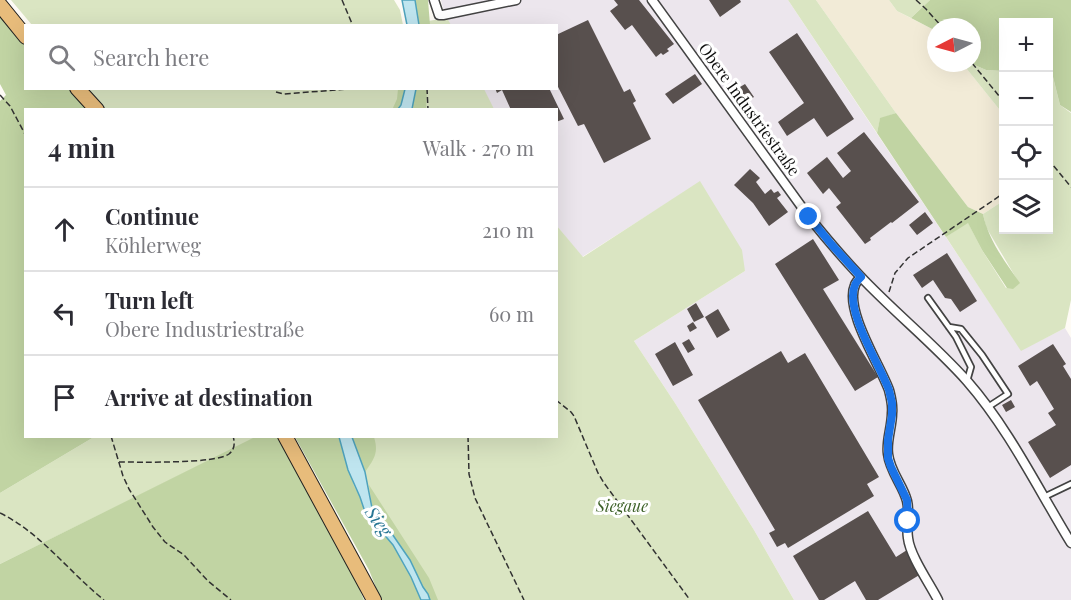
<!DOCTYPE html>
<html lang="en">
<head>
<meta charset="utf-8">
<style>
	:root { --surface:#fff; --page:#f7f7f7; --text:#2b2b33; --muted:#7c7c81; --line:#e1e1e2 }
	body { margin:0; font-family:"Playfair Display",serif; background:var(--page); color:var(--text) }
	.controls { position:absolute; right:18px; top:18px; display:grid; overflow:hidden; border-radius:0px; box-shadow:0 6px 24px #0002 }
	.controls button { width:54px; height:54px; display:grid; place-items:center; padding:0; border:0; border-bottom:2px solid var(--line); background:var(--surface); color:var(--text); font:30px sans-serif }
	.compass { position:absolute; left:927px; top:18px; width:54px; height:54px; border-radius:50%; background:var(--surface); box-shadow:0 6px 24px #0002; rotate:264deg }
	.stop { position:absolute; width:18px; height:18px; margin:-14px; border:4px solid #1a73e8; border-radius:50%; background:#fff }
	.stop.end { background:#1a73e8; border-color:#fff; box-shadow:0 2px 6px #0008 }
	.list { margin:0; padding:0; list-style:none }
	h2 { display:flex; justify-content:space-between; align-items:center; height:78px; margin:0; padding:0 24px; font-size:26px }
	h2 small { font-size:20px; font-weight:400; color:var(--muted) }
	.list li { display:grid; grid-template-columns:39px 1fr auto; gap:18px; align-items:center; box-sizing:border-box; height:84px; padding:0 24px; border-top:2px solid var(--line) }
	.list b { display:block; font-size:22px; white-space:nowrap }
	.list p { margin:0; font-size:20px; white-space:nowrap; color:var(--muted) }
	.list em { font-size:20px; font-style:normal; color:var(--muted) }
	.icon { flex:none; width:33px; height:33px; fill:none; stroke:currentColor; stroke-width:2; stroke-linecap:round; stroke-linejoin:round }
	.map { position:relative; flex:none; width:1071px; height:600px; overflow:hidden }
	.search { position:absolute; background:var(--surface); box-shadow:0 6px 24px #0002; left:24px; top:24px; width:534px; height:66px; display:flex; align-items:center; gap:15px; box-sizing:border-box; padding:0 21px; border-radius:0px; color:var(--muted); font-size:22px }
	.panel { position:absolute; background:var(--surface); box-shadow:0 6px 24px #0002; left:24px; top:108px; width:534px; height:330px; border-radius:0px }
	.map>svg:first-child { display:block }
</style>
</head>
<body>
<div class="map">
<svg width="1071" height="600" viewBox="0 0 1071 600">
	<rect width="100%" height="100%" fill="#fefbf5"/>
	<path fill="#ece6ed" d="M441,0H788L1021,350L1065,328L1071,338V600H794L754,530L675,403L634,341L745,271L700,182L582,257L557,226L556,110L489,109L480,89L556,88V26L447,25Z"/>
	<path fill="#f2ebd7" d="M816,0H889L897,11L936,31V63H962L1003,114V201L983,214L968,207L896,113Z"/>
	<path fill="#dae5c2" d="M11,0H394L400,10L403,25L447,18L451,25H32Z
		M788,0H816L896,113L880,119L877,133Z
		M889,0H930L911,18L897,11Z
		M962,63H970L986,70L1003,71V114Z
		M1048,73H1052L1060,105L1071,113V300L1065,328L1021,351L946,237L968,222L982,250L1006,288L1019,283L986,227L983,214L1003,201L1004,230H1048Z
		M86,89H484L494,109H394L395,105L392,110L104,109Z
		M700,181L742,250L745,271L634,341L675,403L754,530L794,600H420L358,503L337,437L556,436L557,226L583,257Z
		M94,437H257L0,564V493Z"/>
	<path fill="#c1d4a3" d="M415,0H428L430,25H419Z
		M930,0H1071V112L1060,105L1052,73H1049L1048,22H1004L1003,71L986,70L970,63H972V27H936V31L911,18Z
		M0,13L9,27L25,44L26,88L69,89L89,109L26,110V436L94,437L0,493V101L6,95L0,84Z
		M398,89H405L401,105L398,109L392,110L397,99Z
		M416,89H427L426,109L412,110Z
		M896,113L968,207L983,214C988,239 1005,262 1020,283L1013,289L1007,288L982,250L968,223L946,237L877,133L880,118Z
		M257,436L277,437L350,567L364,600H0V564Z
		M295,437H339L354,486L360,497L365,512L393,545L411,577L421,600H381L369,570Z
		M352,437H374C379,453 374,459 365,472Z
		M369,485L429,578L438,600H430L428,594L423,587L410,560L388,528L372,508Z"/>
	<path fill="#bfe5ef" stroke="#4fa3bd" stroke-width="1.5" d="M402,0H415L419,25H407Z
		M405,89H416L412,109H398L401,105Z
		M339,437H352L365,472L372,508L388,528L410,560L423,587L428,594L430,600H421L411,577L393,545L365,512L360,497L348,470Z"/>
	<path fill="#58504e" d="M614,0H639L674,44L667,49L669,51L663,55L661,53L656,57L632,25L625,30L610,11L618,5Z
		M709,0H740L741,2L720,17Z
		M588,20L624,92L630,89L636,101L633,103L651,139L604,163L584,124L578,126L556,83V35Z
		M797,33L854,119L827,137L814,118L787,136L778,122L804,103L769,52Z
		M695,74L702,84L673,104L665,94Z
		M745,84L754,97L744,103L735,90Z
		M495,88H549L564,119L556,122V110H511L502,90L497,93Z
		M864,132L919,202L892,223L891,222L870,238L871,240L865,244L836,207L841,203L829,188L823,194L807,173L827,157L843,178L851,171L837,153Z
		M750,169L760,178L756,182L765,194L771,189L774,193L778,191L781,195L777,198L788,212L769,226L753,203L734,185Z
		M925,212L933,223L917,235L909,225Z
		M813,239L839,280L823,289L878,377L855,391L775,264Z
		M947,253L977,301L960,312L951,299L945,298L933,280L922,288L913,275Z
		M696,303L704,317L694,322L687,309Z
		M718,309L730,330L717,338L705,317Z
		M693,322L697,328L690,332L687,326Z
		M689,339L695,349L688,353L682,343Z
		M675,342L693,375L673,386L655,354Z
		M1053,344L1066,364L1063,366L1071,379V465L1050,478L1028,442L1056,425L1048,413L1054,409L1037,381L1030,386L1018,366Z
		M781,351L788,363L805,353L879,477L867,484L874,496L788,548L785,543L777,547L769,533L775,530L698,400Z
		M1011,400L1015,407L1006,412L1002,405Z
		M868,511L896,557L907,550L921,574L878,600H866L855,581L824,600H819L793,556Z"/>
	<g fill="none" stroke-linecap="round" stroke-linejoin="round">
		<defs>
			<path id="lane" d="M928,298L956,337L971,367L967,381
				M949,327L961,329L965,334L982,355L1008,394L988,407
				M1044,497L1071,484"/>
			<path id="street" d="M434,0L439,15H443L516,0
				M652,0L809,217C825,237 842,257 860,276C894,312 934,344 967,381C1009,429 1038,489 1071,543
				M861,277C859,279 856,282 855,285C844,310 880,365 889,390C891,398 893,405 892,413C892,427 886,441 888,454C890,472 903,485 907,501C910,513 906,526 908,538C910,556 930,584 938,600"/>
			<path id="primary" d="M0,5L26,37
				M77,88L97,110
				M285,436L374,600"/>
		</defs>
		<use href="#lane" stroke="#434343" stroke-width="8"/>
		<use href="#street" stroke="#434343" stroke-width="11"/>
		<use href="#primary" stroke="#212121" stroke-width="16"/>
		<path stroke="#323232" stroke-width="1.5" stroke-dasharray="6 3" stroke-linecap="butt" d="M342,0L353,26
			M916,0L926,9L942,27
			M972,63L1004,102
			M427,88L428,110
			M276,92L284,94L362,88
			M0,95L10,106L26,136
			M1048,159L1071,187
			M889,292L895,273L908,258L1004,193
			M556,400L571,412L574,416L598,473L604,483L690,600
			M111,436L123,476L129,489L153,527L165,542L184,555L208,581L231,600
			M468,436L469,474L475,498L524,600
			M119,462C140,462 215,464 229,454C235,449 235,443 233,436
			M0,513C41,533 69,572 104,600"/>
		<use href="#lane" stroke="#fff" stroke-width="4.5"/>
		<use href="#street" stroke="#fff" stroke-width="8"/>
		<use href="#primary" stroke="#e8bc7b" stroke-width="14"/>
	</g>
	<g fill="none" stroke-linecap="round" stroke-linejoin="round">
		<path stroke="#1a73e8" stroke-width="8" d="M809,217L832,245L861,277C859,279 856,282 855,285C844,310 880,365 889,390L892,403V415L888,440V458L891,467L907,500L908,521"/>
	</g>
	<g text-anchor="middle" dominant-baseline="central" stroke-width="6" stroke-linejoin="round" paint-order="stroke">
		<g font-size="16" fill="#101010" stroke="#fff">
			<text transform="translate(750 109) rotate(54)">Obere Industriestraße</text>
		</g>
		<g font-size="16" font-style="italic" fill="#3d6128" stroke="#fff">
			<text x="622" y="505">Siegaue</text>
		</g>
		<g font-size="18" font-style="italic" fill="#287694" stroke="#fff">
			<text transform="translate(379 521) rotate(54)">Sieg</text>
		</g>
	</g>
</svg>
<div class="controls">
<button>+</button>
<button>−</button>
<button><svg class="icon" aria-label="locate" viewBox="0 0 24 24"><circle cx="12" cy="12" r="6"/><path d="M12 2v4M12 18v4M2 12h4M18 12h4"/></svg></button>
<button><svg class="icon" aria-label="layers" viewBox="0 0 24 24"><path d="M12 4l9 5-9 5-9-5zM3 14l9 5 9-5"/></svg></button>
</div>
<svg class="compass" viewBox="-18 -18 36 36"><path d="M0-13l5 13h-10z" fill="#e53935"/><path d="M0 13l5-13h-10z" fill="#7c7c81"/></svg>
<div class="stop" style="left:908px;top:521px"></div>
<div class="stop end" style="left:809px;top:217px"></div>
<div class="search"><svg class="icon" aria-label="search" viewBox="0 0 24 24"><circle cx="10" cy="10" r="6"/><path d="M15 15l6 6"/></svg>Search here</div>
<section class="panel">
<h2>4 min<small>Walk · 270 m</small></h2>
<ul class="list">
<li><svg class="icon" aria-label="ahead" viewBox="0 0 24 24"><path d="M12 20V5M6 11l6-6 6 6"/></svg><div><b>Continue</b><p>Köhlerweg</p></div><em>210 m</em></li>
<li><svg class="icon" aria-label="left" viewBox="0 0 24 24"><path d="M17 20v-9H6M10 6l-5 5 5 5"/></svg><div><b>Turn left</b><p>Obere Industriestraße</p></div><em>60 m</em></li>
<li><svg class="icon" aria-label="arrive" viewBox="0 0 24 24"><path d="M6 21V4h12l-3 4 3 4H6"/></svg><div><b>Arrive at destination</b></div></li>
</ul>
</section>
</div>
</body>
</html>
